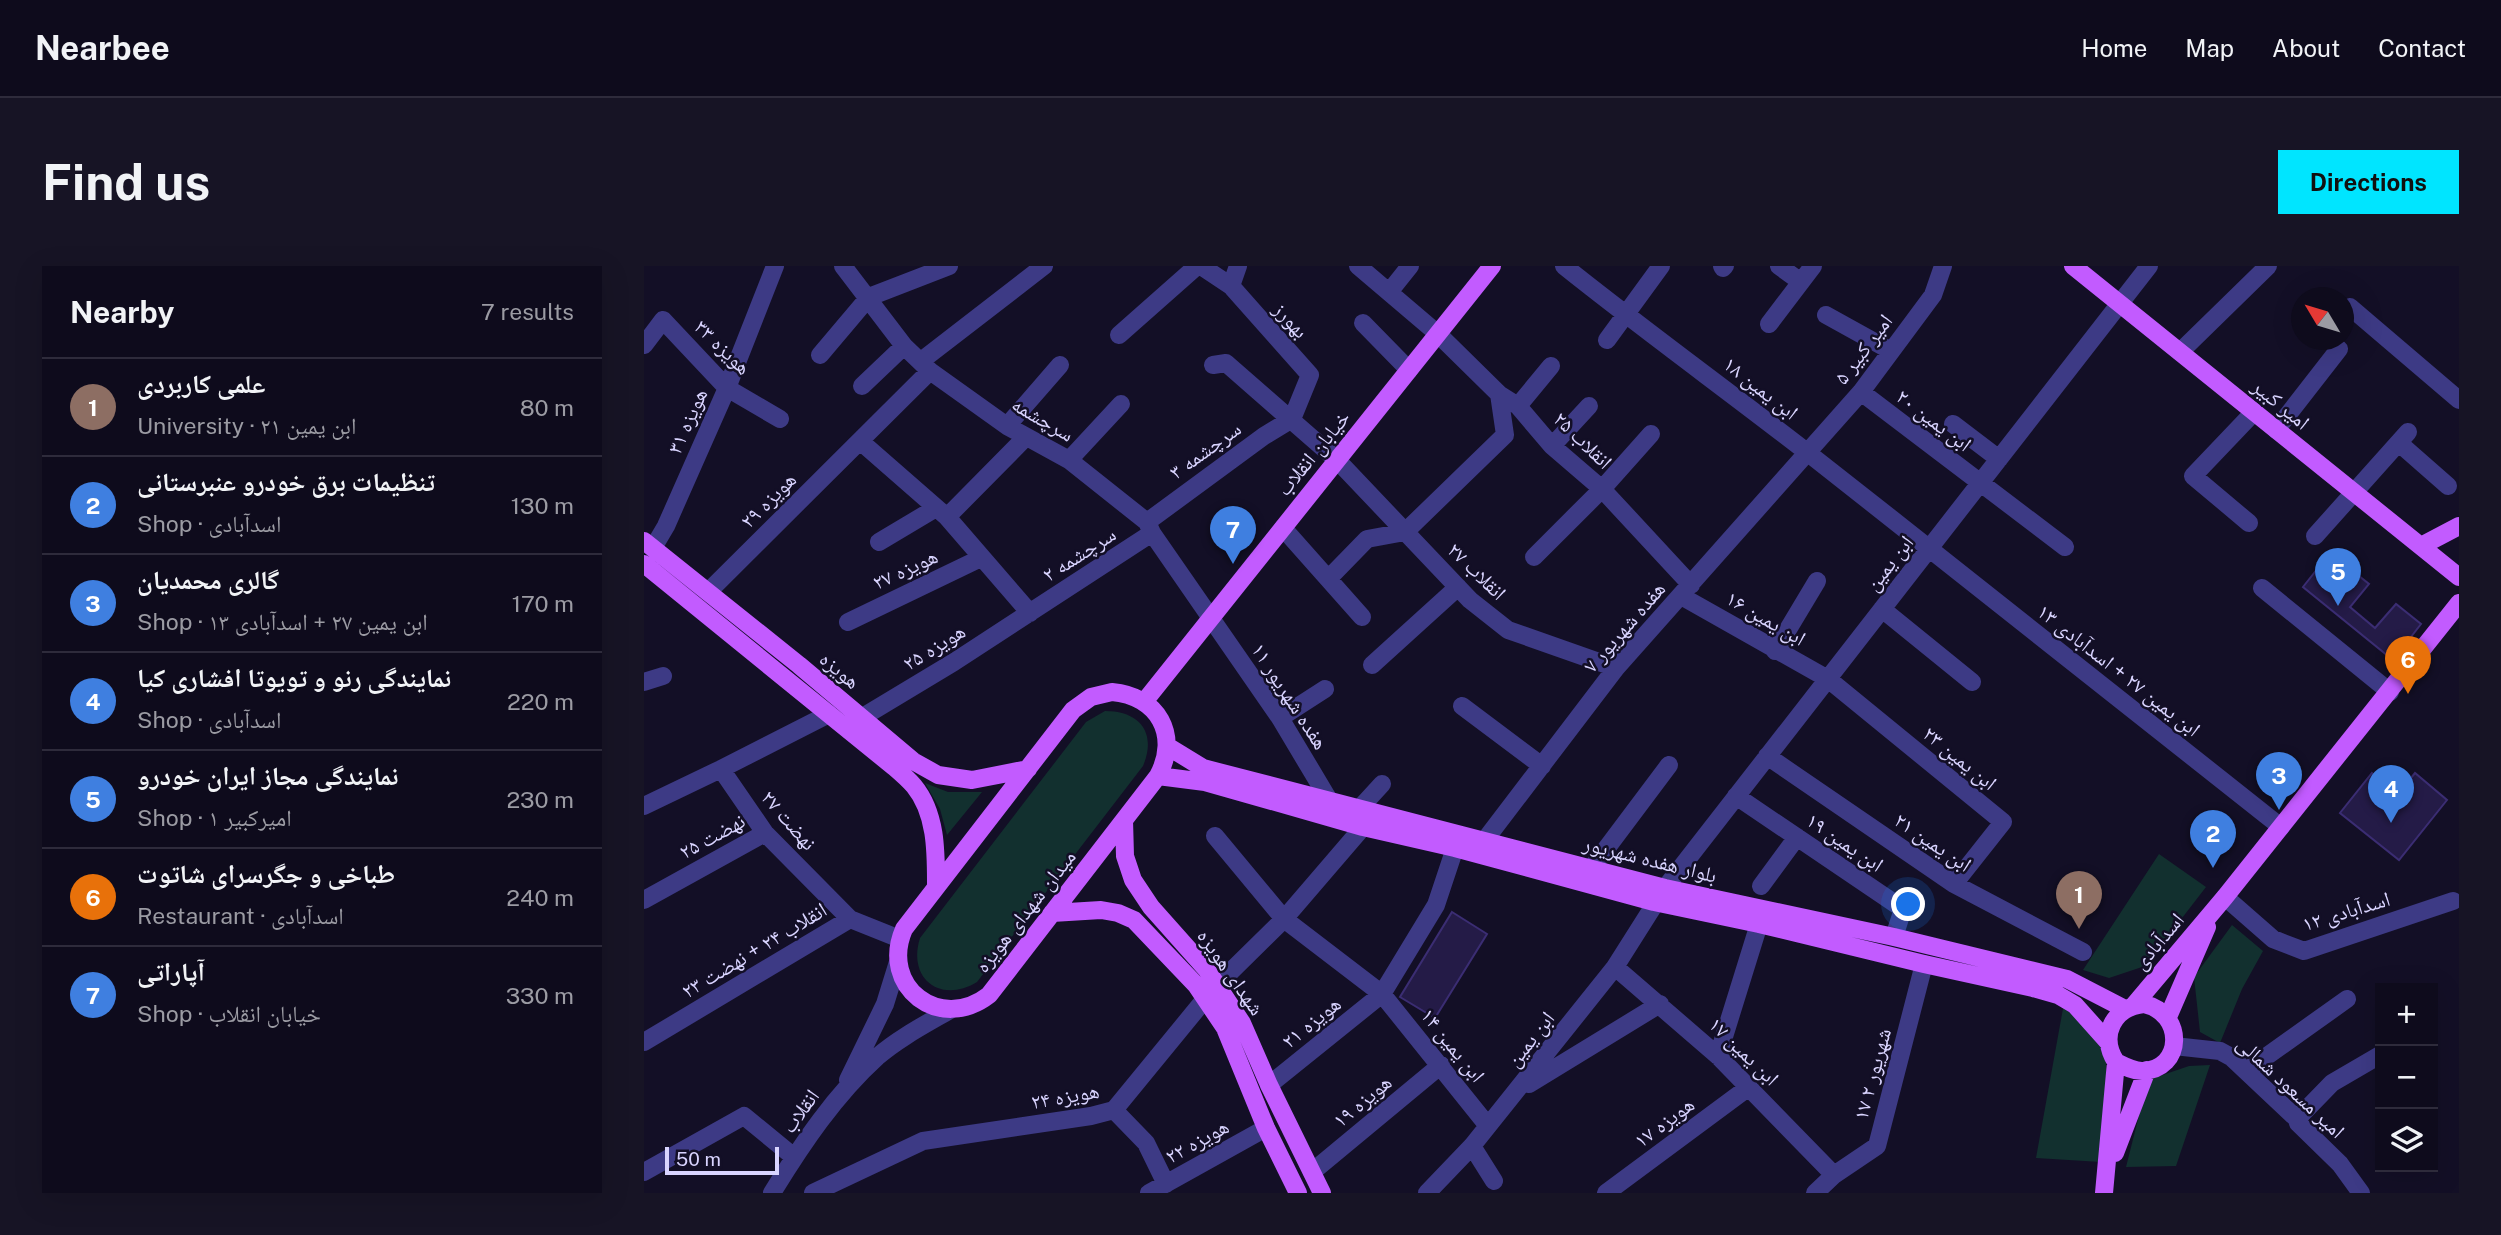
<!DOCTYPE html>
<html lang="en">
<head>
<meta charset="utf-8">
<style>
	:root { --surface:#0e0b1c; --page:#171425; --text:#f1f3f6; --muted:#9b9ba3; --line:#2e2b3b; --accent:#00e5ff }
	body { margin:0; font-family:"Public Sans","Noto Naskh Arabic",sans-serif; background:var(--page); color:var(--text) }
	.controls { position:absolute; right:21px; bottom:21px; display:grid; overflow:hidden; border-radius:0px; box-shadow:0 7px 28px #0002 }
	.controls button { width:63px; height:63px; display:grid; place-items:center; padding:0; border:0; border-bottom:2px solid var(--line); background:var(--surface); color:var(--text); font:35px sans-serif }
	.compass { position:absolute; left:1647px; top:21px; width:63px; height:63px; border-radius:50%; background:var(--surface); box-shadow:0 7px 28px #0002; rotate:308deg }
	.scale { position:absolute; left:21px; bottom:18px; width:114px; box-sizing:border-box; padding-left:7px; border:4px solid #d9d4ff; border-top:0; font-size:19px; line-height:24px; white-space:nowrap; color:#d9d4ff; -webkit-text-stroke:5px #130f26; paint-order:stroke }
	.you { position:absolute; left:1265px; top:639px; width:24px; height:24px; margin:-18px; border:5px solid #fff; border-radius:50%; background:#1a73e8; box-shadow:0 0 0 10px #1a73e833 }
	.badge { display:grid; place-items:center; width:46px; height:46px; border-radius:50%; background:var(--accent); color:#fff; font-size:23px; font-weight:700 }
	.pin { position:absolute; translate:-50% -58px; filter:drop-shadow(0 2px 4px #0008) }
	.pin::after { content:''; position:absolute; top:37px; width:24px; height:21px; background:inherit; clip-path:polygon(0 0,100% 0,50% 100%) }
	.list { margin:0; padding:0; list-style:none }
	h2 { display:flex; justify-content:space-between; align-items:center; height:91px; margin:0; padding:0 28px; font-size:30px }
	h2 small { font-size:23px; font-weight:400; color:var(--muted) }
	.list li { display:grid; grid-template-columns:46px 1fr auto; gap:21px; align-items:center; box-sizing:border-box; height:98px; padding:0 28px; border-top:2px solid var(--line) }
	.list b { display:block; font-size:26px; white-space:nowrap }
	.list p { margin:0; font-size:23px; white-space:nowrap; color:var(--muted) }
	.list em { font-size:23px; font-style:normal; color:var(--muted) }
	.icon { flex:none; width:38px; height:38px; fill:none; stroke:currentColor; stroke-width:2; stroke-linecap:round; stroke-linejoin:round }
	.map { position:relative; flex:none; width:1815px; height:927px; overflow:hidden; border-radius:0px }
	header { display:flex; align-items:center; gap:42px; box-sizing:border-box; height:98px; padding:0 35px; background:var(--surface); border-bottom:2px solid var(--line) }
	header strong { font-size:33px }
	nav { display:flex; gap:38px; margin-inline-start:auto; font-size:24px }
	.intro { display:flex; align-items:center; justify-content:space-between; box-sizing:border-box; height:168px; padding:0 42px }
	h1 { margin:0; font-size:49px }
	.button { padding:18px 32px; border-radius:0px; background:var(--accent); color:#111; font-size:24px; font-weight:700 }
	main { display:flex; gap:42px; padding:0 42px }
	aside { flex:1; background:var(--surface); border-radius:0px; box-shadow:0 7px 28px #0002 }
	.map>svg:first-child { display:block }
</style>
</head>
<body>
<header>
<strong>Nearbee</strong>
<nav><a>Home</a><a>Map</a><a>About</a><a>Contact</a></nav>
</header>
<div class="intro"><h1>Find us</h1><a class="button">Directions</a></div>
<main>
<aside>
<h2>Nearby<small>7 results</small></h2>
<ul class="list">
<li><span class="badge" style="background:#8d6e63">1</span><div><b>علمی کاربردی</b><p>University · ابن یمین ۲۱</p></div><em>80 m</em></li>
<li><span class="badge" style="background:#3f7fe0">2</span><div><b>تنظیمات برق خودرو عنبرستانی</b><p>Shop · اسدآبادی</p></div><em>130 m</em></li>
<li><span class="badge" style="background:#3f7fe0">3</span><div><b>گالری محمدیان</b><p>Shop · ابن یمین ۲۷ + اسدآبادی ۱۳</p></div><em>170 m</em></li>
<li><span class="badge" style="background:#3f7fe0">4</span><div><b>نمایندگی رنو و تویوتا افشاری کیا</b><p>Shop · اسدآبادی</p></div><em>220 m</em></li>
<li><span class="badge" style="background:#3f7fe0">5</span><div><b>نمایندگی مجاز ایران خودرو</b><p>Shop · امیرکبیر ۱</p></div><em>230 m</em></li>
<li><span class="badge" style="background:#e8710a">6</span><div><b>طباخی و جگرسرای شاتوت</b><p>Restaurant · اسدآبادی</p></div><em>240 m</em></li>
<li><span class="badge" style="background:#3f7fe0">7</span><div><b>آپاراتی</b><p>Shop · خیابان انقلاب</p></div><em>330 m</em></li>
</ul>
</aside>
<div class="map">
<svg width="1815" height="927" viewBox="0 0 1815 927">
	<rect width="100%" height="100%" fill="#130f26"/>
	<path fill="#12302f" d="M461,445C496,445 513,467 499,500L333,716C297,738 263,713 276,672L442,456Z
		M281,517L304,526H338L303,569L296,543Z
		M1515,588L1562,621L1501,700L1465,712L1439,704Z
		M1588,659L1619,685L1598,723L1576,777L1556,766L1550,711Z
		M1420,737L1462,782V818L1457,896L1392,892Z
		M1566,799L1532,900L1482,901L1504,814L1545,800Z"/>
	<path fill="#241b47" stroke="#3b2d73" stroke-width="2" d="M1686,287L1725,318L1706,341L1731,362L1752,338L1777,358L1749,394L1659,321Z
		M1728,507L1754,528L1771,507L1803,534L1755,594L1696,547Z
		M808,646L843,668L791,752L756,731Z"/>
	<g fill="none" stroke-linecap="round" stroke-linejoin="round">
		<path stroke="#3d3a85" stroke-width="18" d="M199,0L260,80L286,105L363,160L425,194L503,256L508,267L636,452L685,534
			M557,0L587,20L666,109L648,153
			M714,0L794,68L855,128L874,140L908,180L958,223L1047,319
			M920,0C1000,64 1083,124 1164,187C1322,311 1479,436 1637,561
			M1078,0L1079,2L1081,0
			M1135,0L1157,16
			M587,20L594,0
			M746,25L766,0
			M1706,41L1815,134
			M1182,49L1247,85
			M719,57L765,104
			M1125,58L1169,0
			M475,69L553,0
			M963,74L1017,0
			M0,79L19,54L83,122L136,153
			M1536,86L1624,0
			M176,89L225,31L305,0
			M277,95L400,0
			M569,99L582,97L693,194L826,334L864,364L972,402
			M218,120L260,80
			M1217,126L1421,281
			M874,140L907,100
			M1309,158L1355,193
			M363,160L416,99
			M1632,164L1695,83
			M216,175L303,251L386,347
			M1755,177L1804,220
			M908,180L945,140
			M425,194L477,138
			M303,251L382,171
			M503,256L620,170L648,153
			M1605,257L1549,210L1610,146
			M639,262L718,351
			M1671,270L1764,166
			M235,276L292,242
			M9,282L22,260L83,122L131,0
			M890,291L958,223L1007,168
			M685,312L723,273L761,266L861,169L855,128
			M1618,322L1746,426
			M64,326L286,105
			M1037,330L1184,413L1359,556L1310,618
			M1238,343L1328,416
			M204,356L337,292
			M1131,385L1173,315
			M728,399L814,321
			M0,416L19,410
			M818,440L898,500
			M217,452L310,396L508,267
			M636,452L681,423
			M1123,490L1310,618L1439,686
			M77,503L185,448
			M1092,530L1259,643L1250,671
			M0,540L77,503L121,567L206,653L256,673
			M716,542L738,518
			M571,570L640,653L738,728L844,860
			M841,574L972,402L1217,126L1289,29L1299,0
			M947,603L1025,499
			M1117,620L1153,571
			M1581,631L1629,673L1660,685L1809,635
			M0,634L121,567
			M971,701L1074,790L1190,909
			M573,719L640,653L719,561
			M0,776L206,653
			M1530,780L1576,785L1587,791L1653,853L1654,857L1696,898L1717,927
			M1074,790L1115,658
			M1602,805L1703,733
			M204,814L241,738L254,696
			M885,818L1016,738
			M625,819L738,728L792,639L811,582
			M470,844L502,877L522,918
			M1653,853L1688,817L1736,789
			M828,880L850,915
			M0,906L100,850L150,891
			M668,906L797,799
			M128,927C158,878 191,829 233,791C255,772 282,758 306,744
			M169,927L279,875L447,850L470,844L561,733
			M505,927L622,862
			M783,927L828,880L971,701L1021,622L1505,0
			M962,927L1105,821
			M1171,927L1190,909L1233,880L1280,698"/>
		<path stroke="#c25bff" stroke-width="18" d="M1429,0L1815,311
			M0,275L155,399L269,495L294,509L328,514L384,503
			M1777,280L1815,260
			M0,298L250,501C257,507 264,513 270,520C293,548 292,588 292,621
			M468,426C514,430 536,469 514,510L345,729C296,767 235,721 260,663L429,444L447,431Z
			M500,436L848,0
			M523,480L559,502L1021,622L1250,671L1423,713L1481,743
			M514,510L561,516L719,561L811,582L1010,636L1115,658L1280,698L1389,722L1414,729L1431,739L1464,776
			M480,554L481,590L489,614L507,641L563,704L598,757L625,819L678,927
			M408,647L457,644L474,647L490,654L552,719L581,762L622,862L654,927
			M1500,738C1541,747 1540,804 1498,805C1489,805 1480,800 1472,796C1455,770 1469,741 1500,738Z
			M1490,739L1581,631L1815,337
			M1524,751L1563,661
			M1471,887L1503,804
			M1460,927L1472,796"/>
	</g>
	<g text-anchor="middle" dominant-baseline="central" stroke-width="5" stroke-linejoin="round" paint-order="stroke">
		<g font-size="21" fill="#d9d4ff" stroke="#130f26">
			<text transform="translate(647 54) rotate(48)">بهورز</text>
			<text transform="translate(79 81) rotate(44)">هویزه ۳۳</text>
			<text transform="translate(1219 83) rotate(-53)">امیر کبیر ۵</text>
			<text transform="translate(1117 122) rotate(38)">ابن یمین ۱۸</text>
			<text transform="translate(1637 138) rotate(39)">امیر کبیر</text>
			<text transform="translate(399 153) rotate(30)">سرچشمه</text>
			<text transform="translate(1290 154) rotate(37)">ابن یمین ۲۰</text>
			<text transform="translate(43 155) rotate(-66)">هویزه ۳۱</text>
			<text transform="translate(939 174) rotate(44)">انقلاب ۲۵</text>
			<text transform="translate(561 184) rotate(-36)">سرچشمه ۳</text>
			<text transform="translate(669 187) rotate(-51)">خیابان انقلاب</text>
			<text transform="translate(124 234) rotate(-45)">هویزه ۲۹</text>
			<text transform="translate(435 288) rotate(-33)">سرچشمه ۲</text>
			<text transform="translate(1245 297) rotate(-52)">ابن یمین</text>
			<text transform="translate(261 303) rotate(-25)">هویزه ۲۷</text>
			<text transform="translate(833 305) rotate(44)">انقلاب ۲۷</text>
			<text transform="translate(1122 352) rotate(30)">ابن یمین ۱۶</text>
			<text transform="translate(980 361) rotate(-49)">هفده شهریور ۷</text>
			<text transform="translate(290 381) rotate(-32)">هویزه ۲۵</text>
			<text transform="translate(196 404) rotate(40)">هویزه</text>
			<text transform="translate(1475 404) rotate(38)">ابن یمین ۲۷ + اسدآبادی ۱۳</text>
			<text transform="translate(646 430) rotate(57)">هفده شهریور ۱۱</text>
			<text transform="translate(1316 492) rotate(39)">ابن یمین ۲۳</text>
			<text transform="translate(145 554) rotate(49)">نهضت ۲۷</text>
			<text transform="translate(68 570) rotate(-29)">نهضت ۲۵</text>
			<text transform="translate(1201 576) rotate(34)">ابن یمین ۱۹</text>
			<text transform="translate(1289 576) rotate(34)">ابن یمین ۲۱</text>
			<text transform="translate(1006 593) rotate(14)">بلوار هفده شهریور</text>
			<text transform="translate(381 645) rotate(-52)">میدان شهدای هویزه</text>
			<text transform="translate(1702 645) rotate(-17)">اسدآبادی ۱۲</text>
			<text transform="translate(1514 675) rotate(-50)">اسدآبادی</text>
			<text transform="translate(110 684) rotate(-31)">انقلاب ۲۴ + نهضت ۲۳</text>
			<text transform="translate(587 706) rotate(55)">شهدای هویزه</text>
			<text transform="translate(667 756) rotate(-39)">هویزه ۲۱</text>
			<text transform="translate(886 773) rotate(-52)">ابن یمین</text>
			<text transform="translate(809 779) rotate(51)">ابن یمین ۱۴</text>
			<text transform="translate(1100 785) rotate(44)">ابن یمین ۱۷</text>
			<text transform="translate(1228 808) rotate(-75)">۱۷ شهریور ۲</text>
			<text transform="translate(1647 821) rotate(43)">امیر مسعود شمالی</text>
			<text transform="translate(421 830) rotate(-10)">هویزه ۲۴</text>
			<text transform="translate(718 835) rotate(-40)">هویزه ۱۹</text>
			<text transform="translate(156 845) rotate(-54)">انقلاب</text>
			<text transform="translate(1020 856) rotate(-37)">هویزه ۱۷</text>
			<text transform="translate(553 875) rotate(-29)">هویزه ۲۲</text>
		</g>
	</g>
</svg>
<div class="controls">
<button>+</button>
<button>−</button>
<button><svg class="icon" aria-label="layers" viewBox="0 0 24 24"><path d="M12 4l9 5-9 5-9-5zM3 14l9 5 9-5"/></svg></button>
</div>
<svg class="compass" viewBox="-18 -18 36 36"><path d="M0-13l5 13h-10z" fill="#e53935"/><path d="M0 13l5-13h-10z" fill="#9b9ba3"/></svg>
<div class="scale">50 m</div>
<div class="you"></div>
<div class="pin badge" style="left:1435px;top:663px;background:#8d6e63">1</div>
<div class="pin badge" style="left:1569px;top:602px;background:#3f7fe0">2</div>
<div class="pin badge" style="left:1635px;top:544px;background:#3f7fe0">3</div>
<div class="pin badge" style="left:1747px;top:557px;background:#3f7fe0">4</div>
<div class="pin badge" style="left:1694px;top:340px;background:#3f7fe0">5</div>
<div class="pin badge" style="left:1764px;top:428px;background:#e8710a">6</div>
<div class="pin badge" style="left:589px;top:298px;background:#3f7fe0">7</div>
</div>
</main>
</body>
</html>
